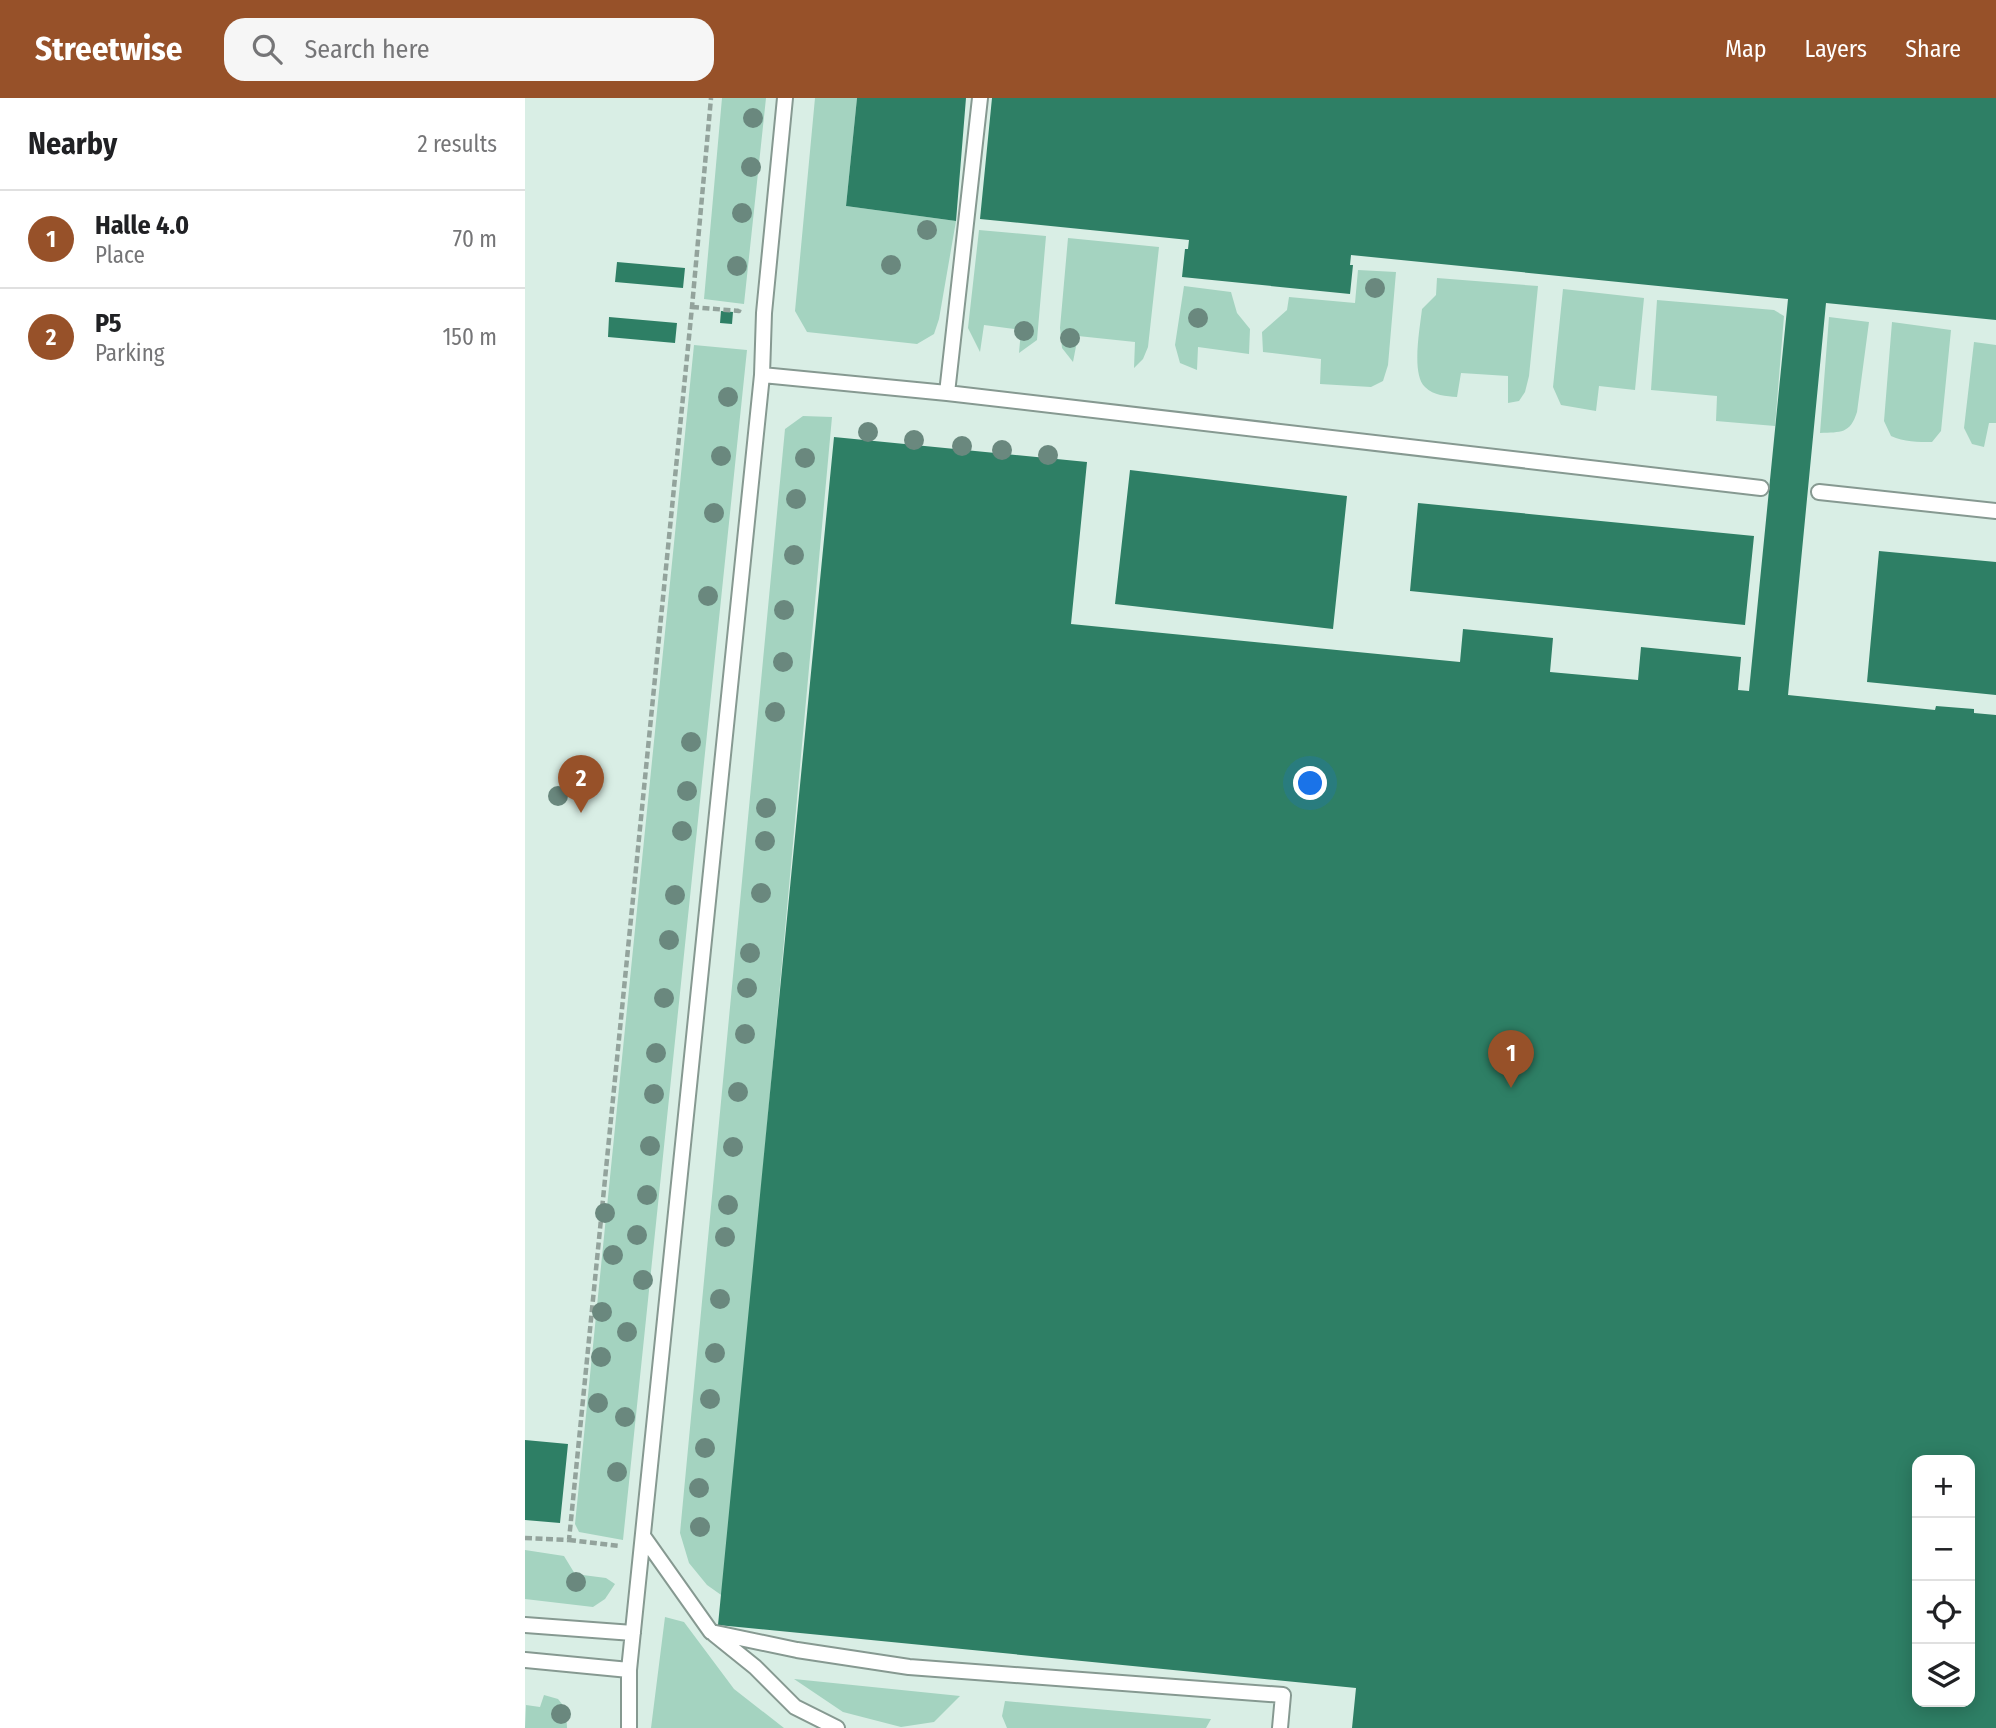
<!DOCTYPE html>
<html lang="en">
<head>
<meta charset="utf-8">
<style>
	:root { --surface:#fff; --page:#f6f6f6; --text:#202124; --muted:#757577; --line:#e0e0e0; --accent:#975129 }
	body { margin:0; font-family:"Fira Sans Condensed",sans-serif; background:var(--page); color:var(--text) }
	.controls { position:absolute; right:21px; bottom:21px; display:grid; overflow:hidden; border-radius:14px; box-shadow:0 4px 18px #0003 }
	.controls button { width:63px; height:63px; display:grid; place-items:center; padding:0; border:0; border-bottom:2px solid var(--line); background:var(--surface); color:var(--text); font:35px sans-serif }
	.you { position:absolute; left:786px; top:686px; width:24px; height:24px; margin:-18px; border:5px solid #fff; border-radius:50%; background:#1a73e8; box-shadow:0 0 0 10px #1a73e833 }
	.badge { display:grid; place-items:center; width:46px; height:46px; border-radius:50%; background:var(--accent); color:#fff; font-size:23px; font-weight:700 }
	.pin { position:absolute; translate:-50% -58px; filter:drop-shadow(0 2px 4px #0008) }
	.pin::after { content:''; position:absolute; top:37px; width:24px; height:21px; background:inherit; clip-path:polygon(0 0,100% 0,50% 100%) }
	.list { margin:0; padding:0; list-style:none }
	h2 { display:flex; justify-content:space-between; align-items:center; height:91px; margin:0; padding:0 28px; font-size:30px }
	h2 small { font-size:23px; font-weight:400; color:var(--muted) }
	.list li { display:grid; grid-template-columns:46px 1fr auto; gap:21px; align-items:center; box-sizing:border-box; height:98px; padding:0 28px; border-top:2px solid var(--line) }
	.list b { display:block; font-size:26px; white-space:nowrap }
	.list p { margin:0; font-size:23px; white-space:nowrap; color:var(--muted) }
	.list em { font-size:23px; font-style:normal; color:var(--muted) }
	.icon { flex:none; width:38px; height:38px; fill:none; stroke:currentColor; stroke-width:2; stroke-linecap:round; stroke-linejoin:round }
	.map { position:relative; flex:none; width:1471px; height:1630px; overflow:hidden }
	header { display:flex; align-items:center; gap:42px; box-sizing:border-box; height:98px; padding:0 35px; background:var(--accent); color:#fff }
	header strong { font-size:33px }
	nav { display:flex; gap:38px; margin-inline-start:auto; font-size:24px }
	.search { width:490px; height:63px; background:var(--page); display:flex; align-items:center; gap:18px; box-sizing:border-box; padding:0 24px; border-radius:21px; color:var(--muted); font-size:26px }
	main { display:flex }
	aside { flex:1; background:var(--surface) }
	.map>svg:first-child { display:block }
</style>
</head>
<body>
<header>
<strong>Streetwise</strong>
<div class="search"><svg class="icon" aria-label="search" viewBox="0 0 24 24"><circle cx="10" cy="10" r="6"/><path d="M15 15l6 6"/></svg>Search here</div>
<nav><a>Map</a><a>Layers</a><a>Share</a></nav>
</header>
<main>
<aside>
<h2>Nearby<small>2 results</small></h2>
<ul class="list">
<li><span class="badge">1</span><div><b>Halle 4.0</b><p>Place</p></div><em>70 m</em></li>
<li><span class="badge">2</span><div><b>P5</b><p>Parking</p></div><em>150 m</em></li>
</ul>
</aside>
<div class="map">
<svg width="1471" height="1630" viewBox="0 0 1471 1630">
	<rect width="100%" height="100%" fill="#d9eee5"/>
	<path fill="#a4d3c0" d="M197,0H241L219,206L179,201Z
		M290,0H332L321,108L431,123L414,221L409,236L392,246L282,234L270,213Z
		M454,132L521,138L512,242L494,255L496,232L459,227L455,254L443,230Z
		M543,140L634,149L623,249L618,261L609,270L610,244L553,238L548,264L537,250L535,230Z
		M833,172L871,174L863,267L858,283L846,289L795,286L796,261L738,254L737,234L762,212L764,199L830,205Z
		M912,180L1013,188L1004,278L1000,294L994,303L983,305V278L936,275L932,299C921,298 909,298 900,289C886,276 895,230 897,211L911,197Z
		M659,188L706,194L712,215L725,231L724,256L673,249L672,272L655,265L650,247Z
		M1038,191L1119,200L1110,292L1074,288L1071,313L1036,307L1028,289Z
		M1132,202L1249,212L1259,218L1250,328L1191,323L1192,298L1126,292Z
		M1304,219L1344,224L1332,314C1325,336 1316,334 1295,335Z
		M1367,224L1426,232L1416,333L1407,344C1393,344 1379,344 1366,338L1359,323Z
		M1449,244L1471,247V325H1464L1459,349L1447,346L1439,330Z
		M169,247L222,252L98,1442L54,1434L50,1426Z
		M278,318L307,319L199,1499L182,1487L164,1465L155,1435L260,331Z
		M0,1452L39,1458L50,1476L81,1480L90,1486L80,1501L68,1509L0,1501Z
		M140,1519L159,1524L209,1591L259,1630H126Z
		M269,1581L435,1598L409,1624L376,1629L318,1614Z
		M19,1597L33,1601L41,1611L42,1630H0L1,1607L15,1609Z
		M480,1603L686,1621L681,1630H482L477,1618Z"/>
	<path fill="#2e7f65" fill-rule="evenodd" d="M332,0H441L431,123L321,108Z
		M467,0H1471V222L1301,205L1263,597L1410,612L1411,608L1449,611V615L1471,617V1630H827L831,1590L193,1527L309,339L562,364L546,526L935,564L938,531L1028,540L1025,574L1113,582L1116,549L1216,559L1213,592L1224,593L1263,201L826,157L825,167H828L825,196L657,179L660,151H663L664,142L455,121ZM1392,1362H1445V1604H1392Z
		M92,164L160,170L158,190L90,184Z
		M196,213L208,214L207,226L195,225Z
		M84,219L152,225L150,245L83,239Z
		M605,372L822,398L808,531L590,506Z
		M893,405L1229,438L1220,527L885,493Z
		M1354,453L1471,464V597L1342,584Z
		M0,1342L43,1346L35,1425L0,1422Z"/>
	<g fill="none" stroke-linecap="round" stroke-linejoin="round">
		<defs>
			<path id="lane" d="M237,277L422,295L1236,390
				M422,295L455,0
				M1294,394L1471,413
				M118,1438L186,1534L272,1552L384,1569L758,1597L755,1630
				M0,1527L108,1535
				M189,1536L230,1569L270,1609L312,1630
				M0,1562L104,1572
				M104,1630V1572L237,277L239,215L260,0"/>
		</defs>
		<use href="#lane" stroke="#869991" stroke-width="18"/>
		<path stroke="#93a39c" stroke-width="4.5" stroke-dasharray="7 3.5" stroke-linecap="butt" d="M167,209L214,213L215,210
			M0,1440L44,1442L167,209L186,0
			M44,1442L95,1448"/>
		<use href="#lane" stroke="#fff" stroke-width="14"/>
	</g>
	<g fill="#6a887e">
		<circle cx="228" cy="20" r="10"/>
		<circle cx="226" cy="69" r="10"/>
		<circle cx="217" cy="115" r="10"/>
		<circle cx="402" cy="132" r="10"/>
		<circle cx="366" cy="167" r="10"/>
		<circle cx="212" cy="168" r="10"/>
		<circle cx="850" cy="190" r="10"/>
		<circle cx="673" cy="220" r="10"/>
		<circle cx="499" cy="233" r="10"/>
		<circle cx="545" cy="240" r="10"/>
		<circle cx="203" cy="299" r="10"/>
		<circle cx="343" cy="334" r="10"/>
		<circle cx="389" cy="342" r="10"/>
		<circle cx="437" cy="348" r="10"/>
		<circle cx="477" cy="352" r="10"/>
		<circle cx="523" cy="357" r="10"/>
		<circle cx="196" cy="358" r="10"/>
		<circle cx="280" cy="360" r="10"/>
		<circle cx="271" cy="401" r="10"/>
		<circle cx="189" cy="415" r="10"/>
		<circle cx="269" cy="457" r="10"/>
		<circle cx="183" cy="498" r="10"/>
		<circle cx="259" cy="512" r="10"/>
		<circle cx="258" cy="564" r="10"/>
		<circle cx="250" cy="614" r="10"/>
		<circle cx="166" cy="644" r="10"/>
		<circle cx="162" cy="693" r="10"/>
		<circle cx="33" cy="698" r="10"/>
		<circle cx="241" cy="710" r="10"/>
		<circle cx="157" cy="733" r="10"/>
		<circle cx="240" cy="743" r="10"/>
		<circle cx="236" cy="795" r="10"/>
		<circle cx="150" cy="797" r="10"/>
		<circle cx="144" cy="842" r="10"/>
		<circle cx="225" cy="855" r="10"/>
		<circle cx="222" cy="890" r="10"/>
		<circle cx="139" cy="900" r="10"/>
		<circle cx="220" cy="936" r="10"/>
		<circle cx="131" cy="955" r="10"/>
		<circle cx="213" cy="994" r="10"/>
		<circle cx="129" cy="996" r="10"/>
		<circle cx="125" cy="1048" r="10"/>
		<circle cx="208" cy="1049" r="10"/>
		<circle cx="122" cy="1097" r="10"/>
		<circle cx="203" cy="1107" r="10"/>
		<circle cx="80" cy="1115" r="10"/>
		<circle cx="112" cy="1137" r="10"/>
		<circle cx="200" cy="1139" r="10"/>
		<circle cx="88" cy="1157" r="10"/>
		<circle cx="118" cy="1182" r="10"/>
		<circle cx="195" cy="1201" r="10"/>
		<circle cx="77" cy="1214" r="10"/>
		<circle cx="102" cy="1234" r="10"/>
		<circle cx="190" cy="1255" r="10"/>
		<circle cx="76" cy="1259" r="10"/>
		<circle cx="185" cy="1301" r="10"/>
		<circle cx="73" cy="1305" r="10"/>
		<circle cx="100" cy="1319" r="10"/>
		<circle cx="180" cy="1350" r="10"/>
		<circle cx="92" cy="1374" r="10"/>
		<circle cx="174" cy="1390" r="10"/>
		<circle cx="175" cy="1429" r="10"/>
		<circle cx="51" cy="1484" r="10"/>
		<circle cx="36" cy="1616" r="10"/>
	</g>
</svg>
<div class="controls">
<button>+</button>
<button>−</button>
<button><svg class="icon" aria-label="locate" viewBox="0 0 24 24"><circle cx="12" cy="12" r="6"/><path d="M12 2v4M12 18v4M2 12h4M18 12h4"/></svg></button>
<button><svg class="icon" aria-label="layers" viewBox="0 0 24 24"><path d="M12 4l9 5-9 5-9-5zM3 14l9 5 9-5"/></svg></button>
</div>
<div class="you"></div>
<div class="pin badge" style="left:986px;top:990px">1</div>
<div class="pin badge" style="left:56px;top:715px">2</div>
</div>
</main>
</body>
</html>
